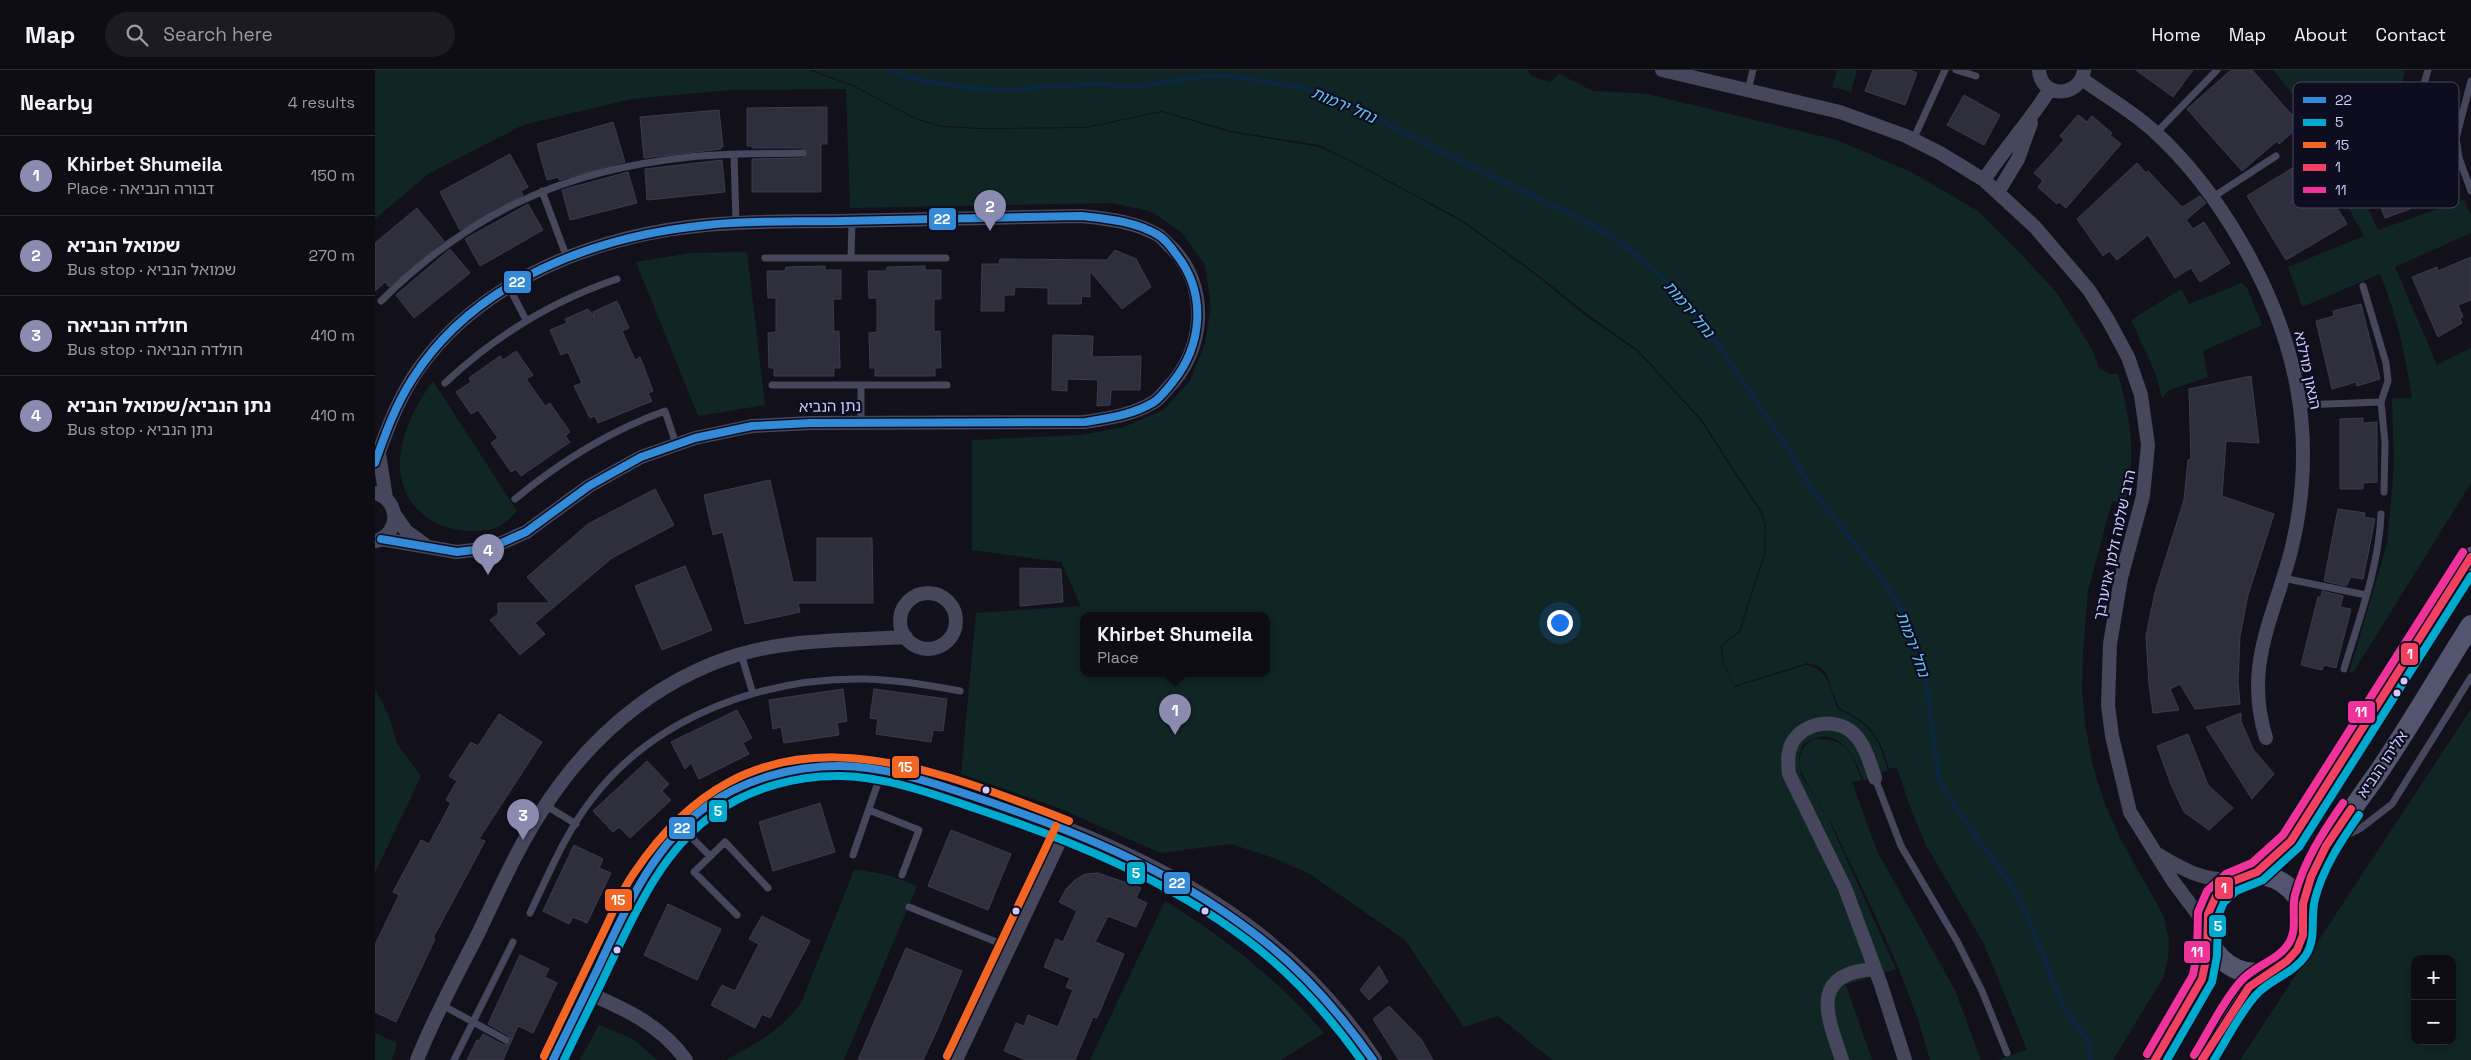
<!DOCTYPE html>
<html lang="en">
<head>
<meta charset="utf-8">
<style>
	:root { --surface:#0e0d14; --page:#1c1b22; --text:#f1f3f6; --muted:#9b9ca0; --line:#2e2d34; --accent:#8b8baf }
	body { margin:0; font-family:"Space Grotesk","Noto Sans Hebrew",sans-serif; background:var(--page); color:var(--text) }
	.controls { position:absolute; right:15px; bottom:15px; display:grid; overflow:hidden; border-radius:10px; box-shadow:0 2px 8px #0003 }
	.controls button { width:45px; height:45px; display:grid; place-items:center; padding:0; border:0; border-bottom:1px solid var(--line); background:var(--surface); color:var(--text); font:25px sans-serif }
	.you { position:absolute; left:1184px; top:552px; width:18px; height:18px; margin:-12px; border:4px solid #fff; border-radius:50%; background:#1a73e8; box-shadow:0 0 0 8px #1a73e833 }
	.badge { display:grid; place-items:center; width:32px; height:32px; border-radius:50%; background:var(--accent); color:#fff; font-size:16px; font-weight:700 }
	.pin { position:absolute; translate:-50% -41px; filter:drop-shadow(0 1px 2px #0008) }
	.pin::after { content:''; position:absolute; top:26px; width:18px; height:15px; background:inherit; clip-path:polygon(0 0,100% 0,50% 100%) }
	.popup { position:absolute; left:705px; top:542px; width:190px; height:65px; box-sizing:border-box; display:grid; place-content:center; border-radius:10px; background:var(--surface); filter:drop-shadow(0 1px 4px #0005); font-size:16px; white-space:nowrap; color:var(--muted) }
	.popup b { font-size:19px; color:var(--text) }
	.popup::after { content:''; position:absolute; left:50%; top:100%; margin-left:-10px; border:10px solid transparent; border-top-color:var(--surface) }
	.list { margin:0; padding:0; list-style:none }
	h2 { display:flex; justify-content:space-between; align-items:center; height:65px; margin:0; padding:0 20px; font-size:21px }
	h2 small { font-size:16px; font-weight:400; color:var(--muted) }
	.list li { display:grid; grid-template-columns:32px 1fr auto; gap:15px; align-items:center; box-sizing:border-box; height:80px; padding:0 20px; border-top:1px solid var(--line) }
	.list b { display:block; font-size:19px; white-space:nowrap }
	.list p { margin:0; font-size:16px; white-space:nowrap; color:var(--muted) }
	.list em { font-size:16px; font-style:normal; color:var(--muted) }
	.icon { flex:none; width:28px; height:28px; fill:none; stroke:currentColor; stroke-width:2; stroke-linecap:round; stroke-linejoin:round }
	.map { position:relative; flex:none; width:2096px; height:990px; overflow:hidden }
	header { display:flex; align-items:center; gap:30px; box-sizing:border-box; height:70px; padding:0 25px; background:var(--surface); border-bottom:1px solid var(--line) }
	header strong { font-size:24px }
	nav { display:flex; gap:28px; margin-inline-start:auto; font-size:18px }
	.search { width:350px; height:45px; background:var(--page); display:flex; align-items:center; gap:12px; box-sizing:border-box; padding:0 18px; border-radius:28px; color:var(--muted); font-size:19px }
	main { display:flex }
	aside { flex:1; background:var(--surface) }
	.map>svg:first-child { display:block }
</style>
</head>
<body>
<header>
<strong>Map</strong>
<div class="search"><svg class="icon" aria-label="search" viewBox="0 0 24 24"><circle cx="10" cy="10" r="6"/><path d="M15 15l6 6"/></svg>Search here</div>
<nav><a>Home</a><a>Map</a><a>About</a><a>Contact</a></nav>
</header>
<main>
<aside>
<h2>Nearby<small>4 results</small></h2>
<ul class="list">
<li><span class="badge">1</span><div><b>Khirbet Shumeila</b><p>Place · דבורה הנביאה</p></div><em>150 m</em></li>
<li><span class="badge">2</span><div><b>שמואל הנביא</b><p>Bus stop · שמואל הנביא</p></div><em>270 m</em></li>
<li><span class="badge">3</span><div><b>חולדה הנביאה</b><p>Bus stop · חולדה הנביאה</p></div><em>410 m</em></li>
<li><span class="badge">4</span><div><b>נתן הנביא/שמואל הנביא</b><p>Bus stop · נתן הנביא</p></div><em>410 m</em></li>
</ul>
</aside>
<div class="map">
<svg width="2096" height="990" viewBox="0 0 2096 990">
	<rect width="100%" height="100%" fill="#12111b"/>
	<path fill="#102624" fill-rule="evenodd" d="M0,0H433L478,16L542,50L568,57L604,59L711,58L787,42L855,62L944,77L975,91L1086,151L1162,206L1211,246L1263,282L1326,351L1387,445L1390,459L1389,484L1364,561L1346,575L1347,591L1359,617L1431,595C1455,600 1455,619 1463,639C1495,654 1503,666 1513,700L1489,711C1477,683 1463,652 1428,674L1424,685L1426,705L1453,748L1521,899L1471,915L1497,990H1177L1123,946L1089,957L1030,870L935,804L899,788L856,774L785,783L684,738L586,704L601,543L706,536L686,492L597,480V370L705,365L749,357L788,340L815,311L830,273L836,236L830,195L807,163L777,142L738,133L475,138L471,19L355,20L256,29L148,55L53,104L0,149ZM709,546H891V604H709Z
		M437,0H1152L1156,6L1175,12L1184,4L1218,21L1273,24L1462,70L1536,102L1603,141L1643,181L1682,223L1717,279L1724,298L1735,304H1743C1756,349 1762,390 1749,435L1737,431L1713,521L1708,582L1707,619L1710,653L1717,693L1729,732L1745,768L1789,847L1794,871L1793,887L1789,906L1738,990H1622L1652,980L1609,874L1551,775L1537,742L1522,698H1514C1504,665 1496,653 1464,638L1451,603L1444,596L1432,593L1359,616L1348,591L1347,575L1365,562L1390,484L1391,458L1388,444L1327,350L1264,281L1212,244L1163,205L1087,150L975,90L944,75L856,61L787,41L711,57L605,58L568,56L542,49L478,15Z
		M1462,0H1482L1476,22L1457,17Z
		M1898,0H2030L2016,50L1972,71L1968,77V85L2003,160L2089,130L2096,145V163L2020,197L2062,295L2096,278V413L1979,601L1974,603L2012,474L2019,396L2017,328H2037C2030,286 2022,244 2005,204L1927,237L1913,197L1989,166L1963,119L1933,73L1948,62Z
		M372,182L390,335L323,346L261,192L315,183Z
		M1867,213L1872,218L1887,255L1828,281L1833,307L1794,320L1787,328L1780,302L1756,250L1806,219L1814,234Z
		M58,311L142,441C138,445 133,451 128,454C119,460 109,461 99,461C58,462 24,435 25,392C26,362 41,335 58,311Z
		M0,619L14,646L22,674L46,706L0,803Z
		M2096,639V990H1865ZM2040,889H2077V971H2040Z
		M1439,669C1474,669 1474,681 1487,710L1477,712L1502,781L1580,920L1606,990H1555C1534,910 1495,835 1460,761C1453,744 1428,711 1425,697C1423,684 1428,675 1439,669Z
		M479,800C502,801 521,807 542,816L469,990H351C382,973 404,962 426,933Z
		M790,831C850,868 902,909 949,963L906,990H715Z
		M224,955L258,969L282,990H205Z
		M0,963L22,973L17,990H0Z"/>
	<g fill="none" stroke-linecap="round" stroke-linejoin="round">
		<path stroke="#0d263f" stroke-width="5" d="M516,0L526,5L554,12L605,19L641,20L673,16L726,14L758,17L832,6H854L930,18L969,31L1063,80L1208,150L1242,170L1271,193L1300,219L1330,255L1416,383L1437,420L1505,506L1523,534L1540,571L1550,603L1564,709L1581,738L1636,815L1651,843L1690,940L1713,970L1716,990"/>
	</g>
	<path fill="#2f2e3d" stroke="#3c3b4f" d="M1498,0H1535L1542,3L1530,35L1490,21Z
		M1761,0H1818L1798,27Z
		M1856,0H1877L1926,55L1904,74L1902,71L1867,101L1812,39Z
		M1589,25L1625,45L1609,75L1572,55Z
		M452,37V74H446V122H377V89L428,88L433,82L428,78H377V76H372V38Z
		M344,40L348,77H345L346,79L269,88L265,47Z
		M1703,45L1712,52L1717,46L1737,63L1735,65L1746,74L1691,138L1684,132L1682,134L1663,117L1668,111L1659,103L1689,70L1685,66Z
		M238,52L250,92L184,110V107L172,110L162,74Z
		M2014,81L2016,86L2019,85L2023,96L2057,81L2072,121L2061,128L2059,125L2034,135L2035,139L2010,148L1987,88Z
		M135,84L153,117L146,121L148,125L85,160L65,122Z
		M1932,89L1972,154L1911,190L1872,126Z
		M347,90L350,122L272,130L270,99Z
		M1762,93L1771,103L1773,101L1807,137L1825,126L1831,133L1811,150L1818,159L1829,152L1855,193L1825,212L1816,198L1800,208L1773,165L1742,190L1734,181L1728,186L1702,149Z
		M253,102L262,133L195,150L187,120Z
		M153,134L168,160L105,196L90,169Z
		M42,138L69,171L14,217L10,212L0,221V173Z
		M75,179L95,203L39,248L21,225Z
		M740,180L761,189L776,217L747,239L715,201V227L707,226L706,234H673V218L640,217L639,225H629V241H606L607,194H624L625,189L732,190Z
		M2096,187V230L2083,235L2088,247L2085,248L2087,253L2063,267L2037,207L2062,197L2063,201Z
		M450,196V200H466V229H458L459,262L464,261L465,298H459V306H399V298H394L393,263L401,262V228H393L392,201H410L411,197Z
		M550,196V200H566V229H559V262L565,261L566,298H560V306H500V298H495L494,263L502,262V228H494L493,201H511L512,197Z
		M242,231L254,258L247,261L260,290L265,287L278,321L273,323L277,331L223,353L220,346L215,348L199,316L207,313L193,282L186,285L175,260L192,253L190,249L213,239L219,247L218,242Z
		M1986,234L2005,309L1982,316L1981,312L1957,319L1941,251L1959,246L1958,241Z
		M678,265L718,266L717,287L766,286L765,320H736L735,335L722,336L723,310L692,309V321L677,320Z
		M141,281L158,305L151,309L170,336L175,333L195,362L190,366L195,372L146,406L141,399L136,402L116,373L123,368L103,340L96,344L81,322L96,312L94,308L125,286L128,290Z
		M1876,306L1884,373L1851,371L1847,426L1899,444L1873,525L1865,566L1863,612L1865,634L1820,639L1805,614L1795,619L1804,640L1778,643L1774,614L1771,566L1780,522L1809,430L1813,390L1816,389L1814,319Z
		M1988,348V353L2002,352V412L1988,413V419H1965V349Z
		M395,410L418,512H442V468H497L498,533H423L425,542L370,554L348,462L338,465L329,425Z
		M280,419L299,455L237,488L160,553L170,564L145,585L115,550L123,544V533H175L152,507L213,454Z
		M1963,439L1990,443L1989,447L2000,449L1988,509L1976,507L1971,516L1949,511Z
		M310,496L337,560L287,580L260,516Z
		M645,498L686,499L688,532L645,536Z
		M1947,521L1968,526L1965,537L1976,539L1961,598L1949,595L1947,600L1926,595L1943,527H1946Z
		M468,619L472,651L462,653L464,665L409,673L406,657L398,659L394,630Z
		M499,619L572,629L568,661L558,660L556,672L501,664L503,649L495,648Z
		M362,640L377,668L368,673L374,684L324,709L316,693L310,699L296,672Z
		M1866,643V651L1878,679L1899,704L1877,729L1831,657Z
		M124,644L167,672L104,769L110,771L58,868L60,869L21,952L0,942V875L24,825L18,822L46,770L54,774L76,733L71,730L82,711L74,706L96,672L103,676Z
		M1813,664L1833,715L1858,738L1834,760L1809,742L1797,717L1782,676Z
		M272,691L294,714L287,721L296,730L255,768L244,757L238,762L218,741Z
		M445,733L460,782L398,801L384,752Z
		M576,760L636,784L613,840L553,816Z
		M199,775L228,789L224,798L236,803L212,853L198,847L194,854L168,841Z
		M723,803L766,818L761,828L772,833L761,857L733,846L720,872L749,884L722,948L718,947L700,990H651L629,981L641,953L649,956L653,945L683,957L698,920L691,917L695,908L669,897L681,869L688,872L702,841L684,832L691,819L700,810L710,804Z
		M293,834L346,859L322,910L269,885Z
		M387,846L435,871L395,948L387,944L380,958L336,935L347,915L360,921L384,874L374,869Z
		M531,878L587,901L562,960L548,990H483Z
		M145,885L174,899L170,907L182,913L158,963L143,956L128,990H92L102,970L104,971L108,964L129,975L136,972L134,966L113,954Z
		M1004,896L1013,912L994,930L985,920Z
		M1014,936L1046,969L1058,990H1024L998,949Z"/>
	<g fill="none" stroke-linecap="round" stroke-linejoin="round">
		<path stroke="#46475c" stroke-width="7" d="M1581,0L1601,6
			M2053,0L2041,42L2049,66L2057,71L2081,68
			M2096,11L2081,68L2084,88L2096,121
			M1373,20L1378,0
			M1781,63L1842,0
			M1538,70L1570,0
			M359,85L361,153
			M167,121L192,188
			M1838,127L1901,86
			M390,188H571
			M476,188L477,150
			M1988,216L2011,293L2013,311L2006,332
			M134,217L151,250
			M6,231C96,142 189,100 315,87C352,83 391,84 428,83
			M70,313C121,265 177,231 242,209
			M397,315H572
			M486,315V352
			M1925,335L2006,332L2010,373L2009,422
			M140,429C186,391 234,361 290,341L301,374
			M1908,508L1991,525
			M366,584L378,624
			M1969,599C1984,549 2004,497 2006,444
			M1500,708L1526,776L1582,871L1607,921L1632,983
			M170,735L201,754
			M494,740L544,760L527,805
			M307,758L335,786
			M1964,769L1986,758L2017,734L2096,607
			M478,785L507,701
			M534,837L634,877
			M155,843C173,806 189,766 214,733C277,647 388,607 491,609C523,610 554,615 585,621
			M362,845L319,802L350,772L393,818
			M67,935L131,970
			M79,990L138,872"/>
		<path stroke="#46475c" stroke-width="14" d="M1287,0L1465,42L1531,66L1565,83L1609,110L1660,157L1714,220L1733,250L1753,287L1766,325L1773,375L1768,426L1746,508L1735,574L1733,635L1737,666L1755,742L1798,811L1833,858
			M1664,0C1666,29 1704,28 1709,1
			M1707,9C1732,27 1758,42 1780,62C1815,94 1843,132 1866,172C1922,268 1943,367 1917,477C1900,546 1868,594 1891,668
			M1609,110C1630,78 1655,51 1675,19
			M1623,122L1643,89L1656,53
			M4,384L11,428
			M0,393C12,359 24,326 45,297C109,208 224,165 331,155C376,151 421,151 466,151C546,149 626,148 706,146C733,149 758,151 783,165C788,168 792,174 797,178C835,217 830,281 792,319C788,323 784,329 779,332C757,345 735,348 710,352L436,353L377,356L320,368L266,387L214,416L151,462L115,478L82,482L6,469
			M0,423C25,430 26,463 1,471
			M20,445L31,461L49,474
			M525 551a28 28 0 1 1 56 0a28 28 0 1 1-56 0Z
			M1500,708C1495,693 1490,674 1478,663C1460,647 1429,652 1417,673C1412,683 1413,693 1414,704L1470,818L1506,915L1530,990
			M1784,785C1810,801 1831,812 1862,809
			M211,922C250,939 286,955 311,990
			M42,990C59,947 82,905 103,864C125,818 145,772 174,730C222,659 292,602 377,581C427,569 480,570 531,567
			M581,990L690,760
			M1467,990C1453,948 1432,903 1500,899"/>
		<path stroke="#46475c" stroke-width="18" d="M178,990C194,956 211,923 227,889C254,832 280,774 332,736C371,709 417,697 464,696C510,696 556,713 599,727C697,760 795,798 878,862C924,897 965,941 998,990"/>
		<path stroke="#53556f" stroke-width="20" d="M1832 854a49 49 0 1 1 98 0a49 49 0 1 1-98 0Z
			M1866,808L1882,802L1916,771L2096,487
			M1928,838C1941,782 1975,744 2007,697C2038,651 2066,602 2096,555
			M1780,990L1827,909L1833,865
			M1827,990L1874,917L1896,900"/>
		<defs>
			<path id="bus-1" d="M0,393C10,364 21,334 38,308C100,210 221,166 332,155C376,150 421,152 466,151C546,150 626,148 706,146C732,149 760,151 783,165C790,169 796,177 801,184C832,223 828,275 797,313C792,319 786,327 779,332C758,345 733,348 710,352L436,353L377,356L320,368L266,387L214,416L151,462L115,478L82,482L6,469
				M178,990C193,959 208,929 223,898C250,840 278,775 332,736C369,709 418,696 464,696C508,696 552,711 594,725C694,758 793,798 877,862C925,897 964,942 998,990"/>
			<path id="bus-2" d="M189,990C203,960 218,931 232,901C259,845 286,781 339,744C375,718 422,705 466,706C513,707 558,724 602,739C697,771 791,809 872,870C916,903 954,945 986,990
				M1792,990L1837,912L1842,886L1843,846L1849,832L1861,821L1888,810L1924,777L2096,506
				M1839,990C1850,972 1869,936 1883,923C1898,908 1919,903 1931,885C1942,867 1935,848 1940,829C1948,798 1966,771 1984,745"/>
			<path id="bus-3" d="M169,986C188,946 207,906 226,867C237,845 245,823 259,803C377,628 532,687 694,751
				M572,986L681,756"/>
			<path id="bus-4" d="M1780,990L1827,909L1832,885L1833,844L1841,826L1856,812L1882,802L1916,771L2096,487
				M1827,990L1874,917L1912,891L1922,880L1928,865V834L1936,807L1951,776L1976,739"/>
			<path id="bus-5" d="M1772,984L1818,905L1822,884L1823,842L1832,821L1851,804L1877,793L1908,765L2088,482
				M1819,985C1834,961 1848,931 1866,911C1880,895 1903,891 1914,873C1923,859 1916,840 1920,825C1929,791 1948,762 1968,733"/>
		</defs>
		<use href="#bus-1" stroke="#0e0d1f" stroke-width="11"/>
		<use href="#bus-2" stroke="#0e0d1f" stroke-width="11"/>
		<use href="#bus-3" stroke="#0e0d1f" stroke-width="11"/>
		<use href="#bus-4" stroke="#0e0d1f" stroke-width="11"/>
		<use href="#bus-5" stroke="#0e0d1f" stroke-width="11"/>
		<use href="#bus-1" stroke="#338bd7" stroke-width="8"/>
		<use href="#bus-2" stroke="#00a9ce" stroke-width="8"/>
		<use href="#bus-3" stroke="#f26522" stroke-width="8"/>
		<use href="#bus-4" stroke="#f24062" stroke-width="8"/>
		<use href="#bus-5" stroke="#ef339a" stroke-width="8"/>
	</g>
	<g fill="#ccccfe" stroke="#0e0d1f" stroke-width="2">
		<circle cx="2029" cy="611" r="4.5"/>
		<circle cx="2022" cy="623" r="4.5"/>
		<circle cx="611" cy="720" r="4.5"/>
		<circle cx="641" cy="841" r="4.5"/>
		<circle cx="830" cy="841" r="4.5"/>
		<circle cx="242" cy="880" r="4.5"/>
	</g>
	<g text-anchor="middle" dominant-baseline="central" stroke-width="4.5" stroke-linejoin="round" paint-order="stroke">
		<g font-size="15" fill="#ccccfe" stroke="#0e0d1f">
			<text transform="translate(1933 300) rotate(78)">הגאון מוילנא</text>
			<text transform="translate(455 336) rotate(-1)">נתן הנביא</text>
			<text transform="translate(1739 475) rotate(-78)">הרב שלמה זלמן אויערבך</text>
			<text transform="translate(2007 694) rotate(-56)">אליהו הנביא</text>
		</g>
		<g font-size="16" font-style="italic" fill="#5cc4fc" stroke="#0e0d1f">
			<text transform="translate(969 35) rotate(23)">נחל ירמות</text>
			<text transform="translate(1314 239) rotate(50)">נחל ירמות</text>
			<text transform="translate(1538 574) rotate(70)">נחל ירמות</text>
		</g>
	</g>
	<rect x="1918" y="12" width="166" height="126" rx="8" fill="#0e0d1f" stroke="#474662" stroke-width="1"/>
	<rect x="1928" y="27" width="23" height="6" fill="#338bd7"/>
	<rect x="1928" y="49" width="23" height="7" fill="#00a9ce"/>
	<rect x="1928" y="72" width="23" height="6" fill="#f26522"/>
	<rect x="1928" y="94" width="23" height="7" fill="#f24062"/>
	<rect x="1928" y="117" width="23" height="6" fill="#ef339a"/>
	<g font-size="14" fill="#ccccfe">
		<text x="1960" y="35">22</text>
		<text x="1960" y="57">5</text>
		<text x="1960" y="80">15</text>
		<text x="1960" y="102">1</text>
		<text x="1960" y="125">11</text>
	</g>
	<g stroke="#0e0d1f" stroke-width="2">
		<rect x="553" y="137" width="29" height="24" rx="5" fill="#338bd7"/>
		<rect x="128" y="200" width="29" height="24" rx="5" fill="#338bd7"/>
		<rect x="2025" y="572" width="19" height="24" rx="5" fill="#f24062"/>
		<rect x="1972" y="630" width="29" height="24" rx="5" fill="#ef339a"/>
		<rect x="516" y="685" width="29" height="24" rx="5" fill="#f26522"/>
		<rect x="333" y="729" width="20" height="24" rx="5" fill="#00a9ce"/>
		<rect x="293" y="746" width="28" height="24" rx="5" fill="#338bd7"/>
		<rect x="751" y="791" width="20" height="24" rx="5" fill="#00a9ce"/>
		<rect x="788" y="801" width="28" height="24" rx="5" fill="#338bd7"/>
		<rect x="1839" y="806" width="20" height="24" rx="5" fill="#f24062"/>
		<rect x="229" y="818" width="29" height="24" rx="5" fill="#f26522"/>
		<rect x="1833" y="844" width="19" height="24" rx="5" fill="#00a9ce"/>
		<rect x="1808" y="870" width="28" height="24" rx="5" fill="#ef339a"/>
	</g>
	<g font-size="14" text-anchor="middle" font-weight="bold" fill="#fff">
		<text x="567" y="154">22</text>
		<text x="142" y="217">22</text>
		<text x="2035" y="589">1</text>
		<text x="1986" y="647">11</text>
		<text x="530" y="702">15</text>
		<text x="343" y="746">5</text>
		<text x="307" y="763">22</text>
		<text x="761" y="808">5</text>
		<text x="802" y="818">22</text>
		<text x="1849" y="823">1</text>
		<text x="243" y="835">15</text>
		<text x="1843" y="861">5</text>
		<text x="1822" y="887">11</text>
	</g>
</svg>
<div class="controls">
<button>+</button>
<button>−</button>
</div>
<div class="you"></div>
<div class="pin badge" style="left:800px;top:665px">1</div>
<div class="popup"><b>Khirbet Shumeila</b>Place</div>
<div class="pin badge" style="left:615px;top:161px">2</div>
<div class="pin badge" style="left:148px;top:770px">3</div>
<div class="pin badge" style="left:113px;top:505px">4</div>
</div>
</main>
</body>
</html>
